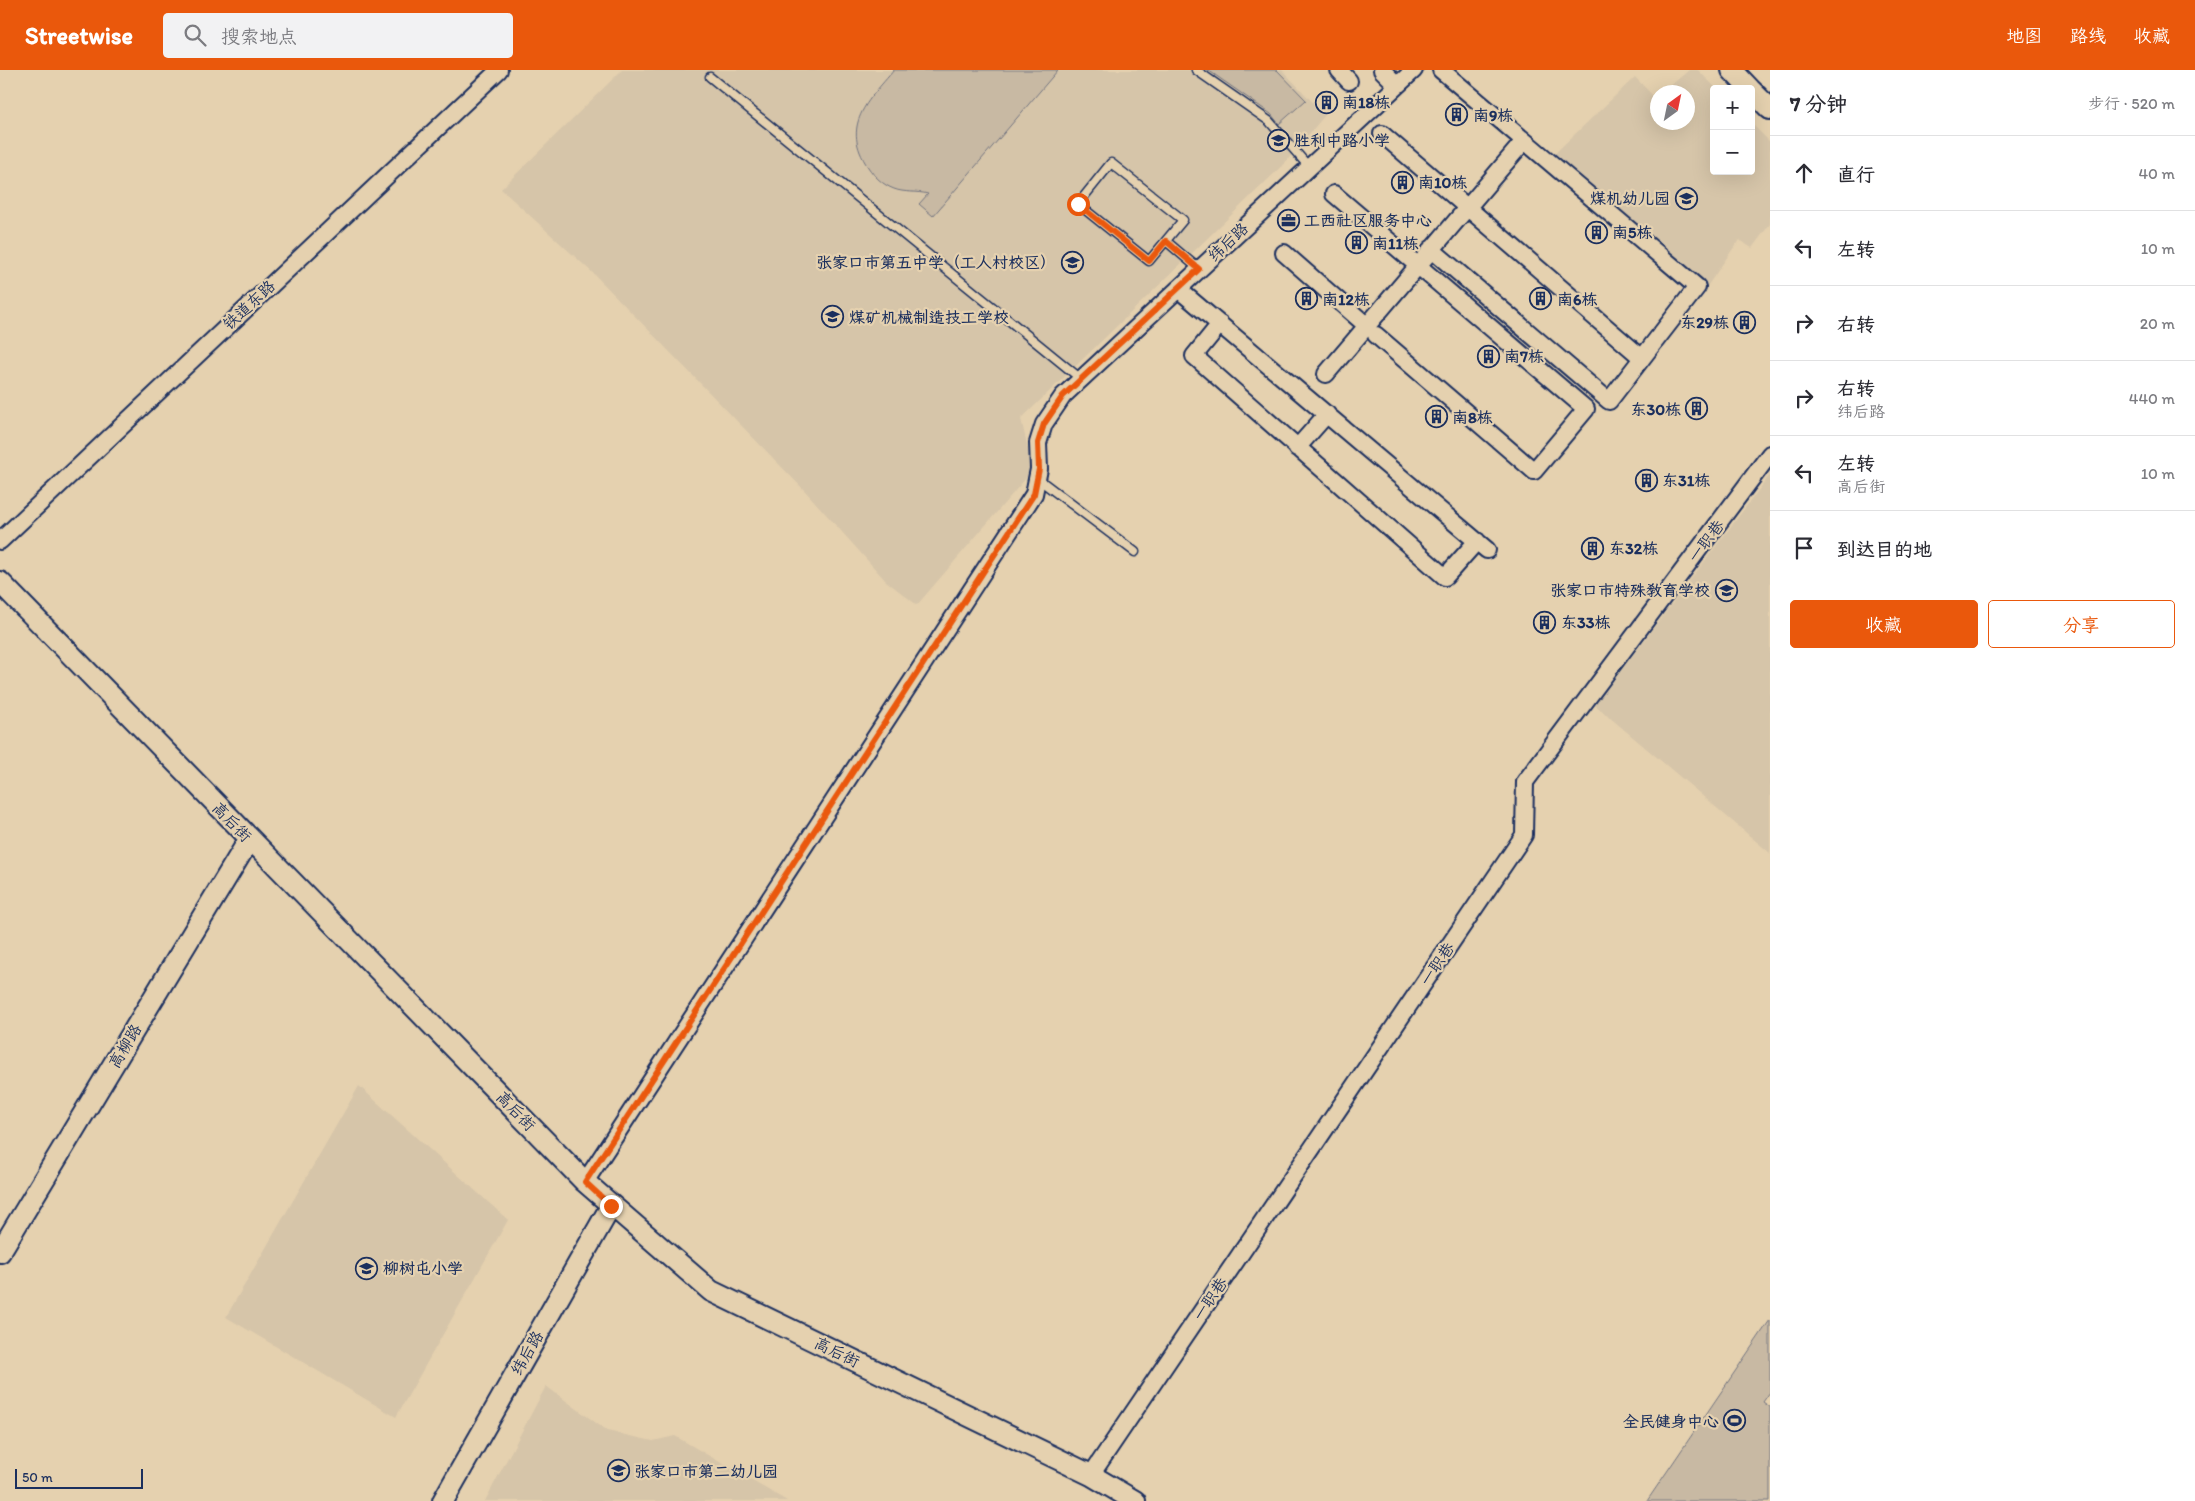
<!DOCTYPE html>
<html lang="zh">
<head>
<meta charset="utf-8">
<style>
	:root { --surface:#fff; --page:#f2f2f3; --text:#2b2b33; --muted:#7c7c81; --line:#e1e1e2; --accent:#ea580c }
	body { margin:0; font-family:Itim,"LXGW WenKai TC",sans-serif; background:var(--page); color:var(--text) }
	.controls { position:absolute; right:15px; top:15px; display:grid; overflow:hidden; border-radius:5px; box-shadow:0 5px 20px #0002 }
	.controls button { width:45px; height:45px; display:grid; place-items:center; padding:0; border:0; border-bottom:1px solid var(--line); background:var(--surface); color:var(--text); font:25px sans-serif }
	.compass { position:absolute; left:1650px; top:15px; width:45px; height:45px; border-radius:50%; background:var(--surface); box-shadow:0 5px 20px #0002; rotate:33deg }
	.scale { position:absolute; left:15px; bottom:12px; width:128px; box-sizing:border-box; padding-left:5px; border:2px solid #1b2f5e; border-top:0; font-size:14px; line-height:18px; white-space:nowrap; color:#1b2f5e; -webkit-text-stroke:4px #e5d1af; paint-order:stroke }
	.stop { position:absolute; width:15px; height:15px; margin:-11px; border:4px solid #ea580c; border-radius:50%; background:#fff }
	.stop.end { background:#ea580c; border-color:#fff; box-shadow:0 1px 5px #0008 }
	.list { margin:0; padding:0; list-style:none }
	h2 { display:flex; justify-content:space-between; align-items:center; height:65px; margin:0; padding:0 20px; font-size:21px }
	h2 small { font-size:16px; font-weight:400; color:var(--muted) }
	.list li { display:grid; grid-template-columns:32px 1fr auto; gap:15px; align-items:center; box-sizing:border-box; height:75px; padding:0 20px; border-top:1px solid var(--line) }
	.list b { display:block; font-size:19px; white-space:nowrap }
	.list p { margin:0; font-size:16px; white-space:nowrap; color:var(--muted) }
	.list em { font-size:16px; font-style:normal; color:var(--muted) }
	.actions { display:flex; gap:10px; padding:15px 20px }
	.actions a { flex:1; padding:11px 0; border:1px solid var(--accent); border-radius:5px; text-align:center; font-size:18px; color:var(--accent) }
	.actions .main { background:var(--accent); color:#fff }
	.icon { flex:none; width:28px; height:28px; fill:none; stroke:currentColor; stroke-width:2; stroke-linecap:round; stroke-linejoin:round }
	.map { position:relative; flex:none; width:1770px; height:1431px; overflow:hidden }
	header { display:flex; align-items:center; gap:30px; box-sizing:border-box; height:70px; padding:0 25px; background:var(--accent); color:#fff }
	header strong { font-size:24px }
	nav { display:flex; gap:28px; margin-inline-start:auto; font-size:18px }
	.search { width:350px; height:45px; background:var(--page); display:flex; align-items:center; gap:12px; box-sizing:border-box; padding:0 18px; border-radius:5px; color:var(--muted); font-size:19px }
	main { display:flex }
	aside { flex:1; background:var(--surface) }
	.map>svg:first-child { display:block }
</style>
</head>
<body>
<header>
<strong>Streetwise</strong>
<div class="search"><svg class="icon" aria-label="search" viewBox="0 0 24 24"><circle cx="10" cy="10" r="6"/><path d="M15 15l6 6"/></svg>搜索地点</div>
<nav><a>地图</a><a>路线</a><a>收藏</a></nav>
</header>
<main>
<div class="map">
<svg width="1770" height="1431" viewBox="0 0 1770 1431">
	<rect width="100%" height="100%" fill="#e5d1af"/>
	<filter id="ink" filterUnits="userSpaceOnUse"><feTurbulence type="fractalNoise" baseFrequency=".02" numOctaves="2"/><feDisplacementMap in="SourceGraphic" scale="10" xChannelSelector="R" yChannelSelector="G"/><feConvolveMatrix kernelMatrix="1 2 1 2 8 2 1 2 1" color-interpolation-filters="sRGB"/></filter>
	<g filter="url(#ink)">
		<path fill="#d6c5a9" d="M622,0H1282L1325,45L1284,94L1021,349L1033,400L917,535L886,511L806,422L595,205L501,119Z
			M1689,0H1698L1717,19H1714V101H1751V53L1770,72V154L1752,178L1739,170L1706,218L1553,85L1635,7L1655,28L1657,27L1658,52H1688V22H1663Z
			M1770,405V783L1595,635Z
			M359,1016L508,1150L396,1347L226,1247Z
			M546,1316L607,1361L653,1371L675,1366L787,1431H485Z"/>
		<path fill="#c8b9a3" stroke="#727480" d="M894,0H1058L933,146L919,134L928,124C917,121 904,123 894,119C883,115 874,106 868,97C840,55 868,31 894,0Z
			M1208,0H1277L1306,30L1279,54L1271,44Z
			M1770,1250V1322L1763,1332L1770,1337V1431H1647Z"/>
		<g fill="none" stroke-linecap="round" stroke-linejoin="round">
			<defs>
				<path id="service" d="M1196,0L1269,51L1309,97
					M710,7L1081,309
					M1111,93L1183,150L1149,191L1078,134Z
					M1166,171L1199,199
					M1037,408L1135,482"/>
				<path id="minor" d="M1339,0L1349,11
					M1382,0L1397,15
					M1382,64L1642,288
					M1334,124L1586,339L1534,401L1376,265
					M1431,179L1609,331L1697,217L1441,0
					M1284,183L1366,255
					M1178,219L1487,480
					M1220,254L1194,286L1445,507L1477,471
					M1326,304L1524,71
					M1297,378L1327,344
					M0,471L499,0
					M585,1112L1034,424L1039,399L1038,373L1044,354L1063,326L1414,0
					M1091,1405L1524,765L1525,712L1770,384"/>
				<path id="tertiary" d="M1732,0L1750,19
					M1751,20L1770,39
					M0,512L585,1112L711,1221L1091,1405L1135,1431
					M0,1182L249,770
					M443,1431L611,1136"/>
			</defs>
			<use href="#service" stroke="#1b2f5e" stroke-width="11"/>
			<use href="#minor" stroke="#1b2f5e" stroke-width="20"/>
			<use href="#tertiary" stroke="#1b2f5e" stroke-width="24"/>
			<use href="#service" stroke="#e5d1af" stroke-width="8"/>
			<use href="#minor" stroke="#e5d1af" stroke-width="16"/>
			<use href="#tertiary" stroke="#e5d1af" stroke-width="20"/>
		</g>
	</g>
	<g fill="none" stroke-linecap="round" stroke-linejoin="round" filter="url(#ink)">
		<path stroke="#ea580c" stroke-width="6" d="M611,1136L585,1112L1034,424L1039,399L1038,373L1044,354L1063,326L1199,199L1166,171L1149,191L1078,134"/>
	</g>
	<defs>
		<symbol id="building-ring" viewBox="-11 -11 22 22"><circle r="9.5" fill="#e5d1af" stroke="#1b2f5e" stroke-width="1.5"/><path d="M-4-6H4V6H1V3H-1V6H-4ZM-2.5-4.3h1.7v1.8h-1.7ZM.8-4.3h1.7v1.8H.8ZM-2.5-1h1.7V.8h-1.7ZM.8-1h1.7V.8H.8Z" fill="#1b2f5e"/></symbol>
		<symbol id="school-ring" viewBox="-11 -11 22 22"><circle r="9.5" fill="#e5d1af" stroke="#1b2f5e" stroke-width="1.5"/><path d="M0-5L7-2L0 1L-7-2ZM-4 1L0 2.5L4 1V4Q0 6-4 4Z" fill="#1b2f5e"/></symbol>
		<symbol id="office-ring" viewBox="-11 -11 22 22"><circle r="9.5" fill="#e5d1af" stroke="#1b2f5e" stroke-width="1.5"/><path d="M-6-3h4V-5.5h4V-3h4V5H-6ZM-1-4.5V-3h2v-1.5ZM-6 0V1H6V0Z" fill="#1b2f5e"/></symbol>
		<symbol id="stadium-ring" viewBox="-11 -11 22 22"><circle r="9.5" fill="#e5d1af" stroke="#1b2f5e" stroke-width="1.5"/><path d="M0-5a6.5 5 0 1 0 0 10a6.5 5 0 1 0 0-10ZM-3.5-1.8h7v3.6h-7Z" fill="#1b2f5e"/></symbol>
	</defs>
	<g fill-rule="evenodd">
		<use href="#building-ring" x="1314" y="20" width="25" height="25"/>
		<use href="#building-ring" x="1444" y="32" width="25" height="25"/>
		<use href="#school-ring" x="1266" y="58" width="25" height="25"/>
		<use href="#building-ring" x="1390" y="100" width="25" height="25"/>
		<use href="#school-ring" x="1674" y="116" width="25" height="25"/>
		<use href="#office-ring" x="1276" y="138" width="25" height="25"/>
		<use href="#building-ring" x="1584" y="150" width="25" height="25"/>
		<use href="#building-ring" x="1344" y="160" width="25" height="25"/>
		<use href="#school-ring" x="1060" y="180" width="25" height="25"/>
		<use href="#building-ring" x="1294" y="216" width="25" height="25"/>
		<use href="#building-ring" x="1528" y="216" width="25" height="25"/>
		<use href="#school-ring" x="820" y="234" width="25" height="25"/>
		<use href="#building-ring" x="1732" y="240" width="25" height="25"/>
		<use href="#building-ring" x="1476" y="274" width="25" height="25"/>
		<use href="#building-ring" x="1684" y="326" width="25" height="25"/>
		<use href="#building-ring" x="1424" y="334" width="25" height="25"/>
		<use href="#building-ring" x="1634" y="398" width="25" height="25"/>
		<use href="#building-ring" x="1580" y="466" width="25" height="25"/>
		<use href="#school-ring" x="1714" y="508" width="25" height="25"/>
		<use href="#building-ring" x="1532" y="540" width="25" height="25"/>
		<use href="#school-ring" x="354" y="1186" width="25" height="25"/>
		<use href="#stadium-ring" x="1722" y="1338" width="25" height="25"/>
		<use href="#school-ring" x="606" y="1388" width="25" height="25"/>
	</g>
	<g text-anchor="middle" dominant-baseline="central" stroke-width="4.5" stroke-linejoin="round" paint-order="stroke">
		<g font-size="16" font-weight="bold" fill="#1b2f5e" stroke="#e5d1af" text-anchor="start">
			<text x="1342" y="32">南18栋</text>
			<text x="1473" y="45">南9栋</text>
			<text x="1294" y="70">胜利中路小学</text>
			<text x="1418" y="112">南10栋</text>
			<text x="1670" y="128" text-anchor="end">煤机幼儿园</text>
			<text x="1304" y="150">工西社区服务中心</text>
			<text x="1612" y="162">南5栋</text>
			<text x="1372" y="173">南11栋</text>
			<text x="1056" y="192" text-anchor="end">张家口市第五中学（工人村校区）</text>
			<text x="1322" y="229">南12栋</text>
			<text x="1557" y="229">南6栋</text>
			<text x="849" y="247">煤矿机械制造技工学校</text>
			<text x="1729" y="252" text-anchor="end">东29栋</text>
			<text x="1504" y="286">南7栋</text>
			<text x="1681" y="339" text-anchor="end">东30栋</text>
			<text x="1452" y="347">南8栋</text>
			<text x="1662" y="410">东31栋</text>
			<text x="1609" y="478">东32栋</text>
			<text x="1710" y="520" text-anchor="end">张家口市特殊教育学校</text>
			<text x="1561" y="552">东33栋</text>
			<text x="383" y="1198">柳树屯小学</text>
			<text x="1719" y="1351" text-anchor="end">全民健身中心</text>
			<text x="634" y="1401">张家口市第二幼儿园</text>
		</g>
		<g font-size="16" fill="#1b2f5e" stroke="#e5d1af">
			<text transform="translate(1228 172) rotate(-43)">纬后路</text>
			<text transform="translate(249 235) rotate(-43)">铁道东路</text>
			<text transform="translate(1706 471) rotate(-53)">一职巷</text>
			<text transform="translate(232 752) rotate(46)">高后街</text>
			<text transform="translate(1437 894) rotate(-56)">一职巷</text>
			<text transform="translate(125 976) rotate(-59)">高柳路</text>
			<text transform="translate(516 1041) rotate(46)">高后街</text>
			<text transform="translate(1210 1229) rotate(-56)">一职巷</text>
			<text transform="translate(837 1282) rotate(26)">高后街</text>
			<text transform="translate(527 1283) rotate(-60)">纬后路</text>
		</g>
	</g>
</svg>
<div class="controls">
<button>+</button>
<button>−</button>
</div>
<svg class="compass" viewBox="-18 -18 36 36"><path d="M0-13l5 13h-10z" fill="#e53935"/><path d="M0 13l5-13h-10z" fill="#7c7c81"/></svg>
<div class="scale">50 m</div>
<div class="stop" style="left:1078px;top:134px"></div>
<div class="stop end" style="left:611px;top:1136px"></div>
</div>
<aside>
<h2>7 分钟<small>步行 · 520 m</small></h2>
<ul class="list">
<li><svg class="icon" aria-label="ahead" viewBox="0 0 24 24"><path d="M12 20V5M6 11l6-6 6 6"/></svg><div><b>直行</b></div><em>40 m</em></li>
<li><svg class="icon" aria-label="left" viewBox="0 0 24 24"><path d="M17 20v-9H6M10 6l-5 5 5 5"/></svg><div><b>左转</b></div><em>10 m</em></li>
<li><svg class="icon" aria-label="right" viewBox="0 0 24 24"><path d="M7 20v-9h11M14 6l5 5-5 5"/></svg><div><b>右转</b></div><em>20 m</em></li>
<li><svg class="icon" aria-label="right" viewBox="0 0 24 24"><path d="M7 20v-9h11M14 6l5 5-5 5"/></svg><div><b>右转</b><p>纬后路</p></div><em>440 m</em></li>
<li><svg class="icon" aria-label="left" viewBox="0 0 24 24"><path d="M17 20v-9H6M10 6l-5 5 5 5"/></svg><div><b>左转</b><p>高后街</p></div><em>10 m</em></li>
<li><svg class="icon" aria-label="arrive" viewBox="0 0 24 24"><path d="M6 21V4h12l-3 4 3 4H6"/></svg><div><b>到达目的地</b></div></li>
</ul>
<div class="actions"><a class="main">收藏</a><a>分享</a></div>
</aside>
</main>
</body>
</html>
